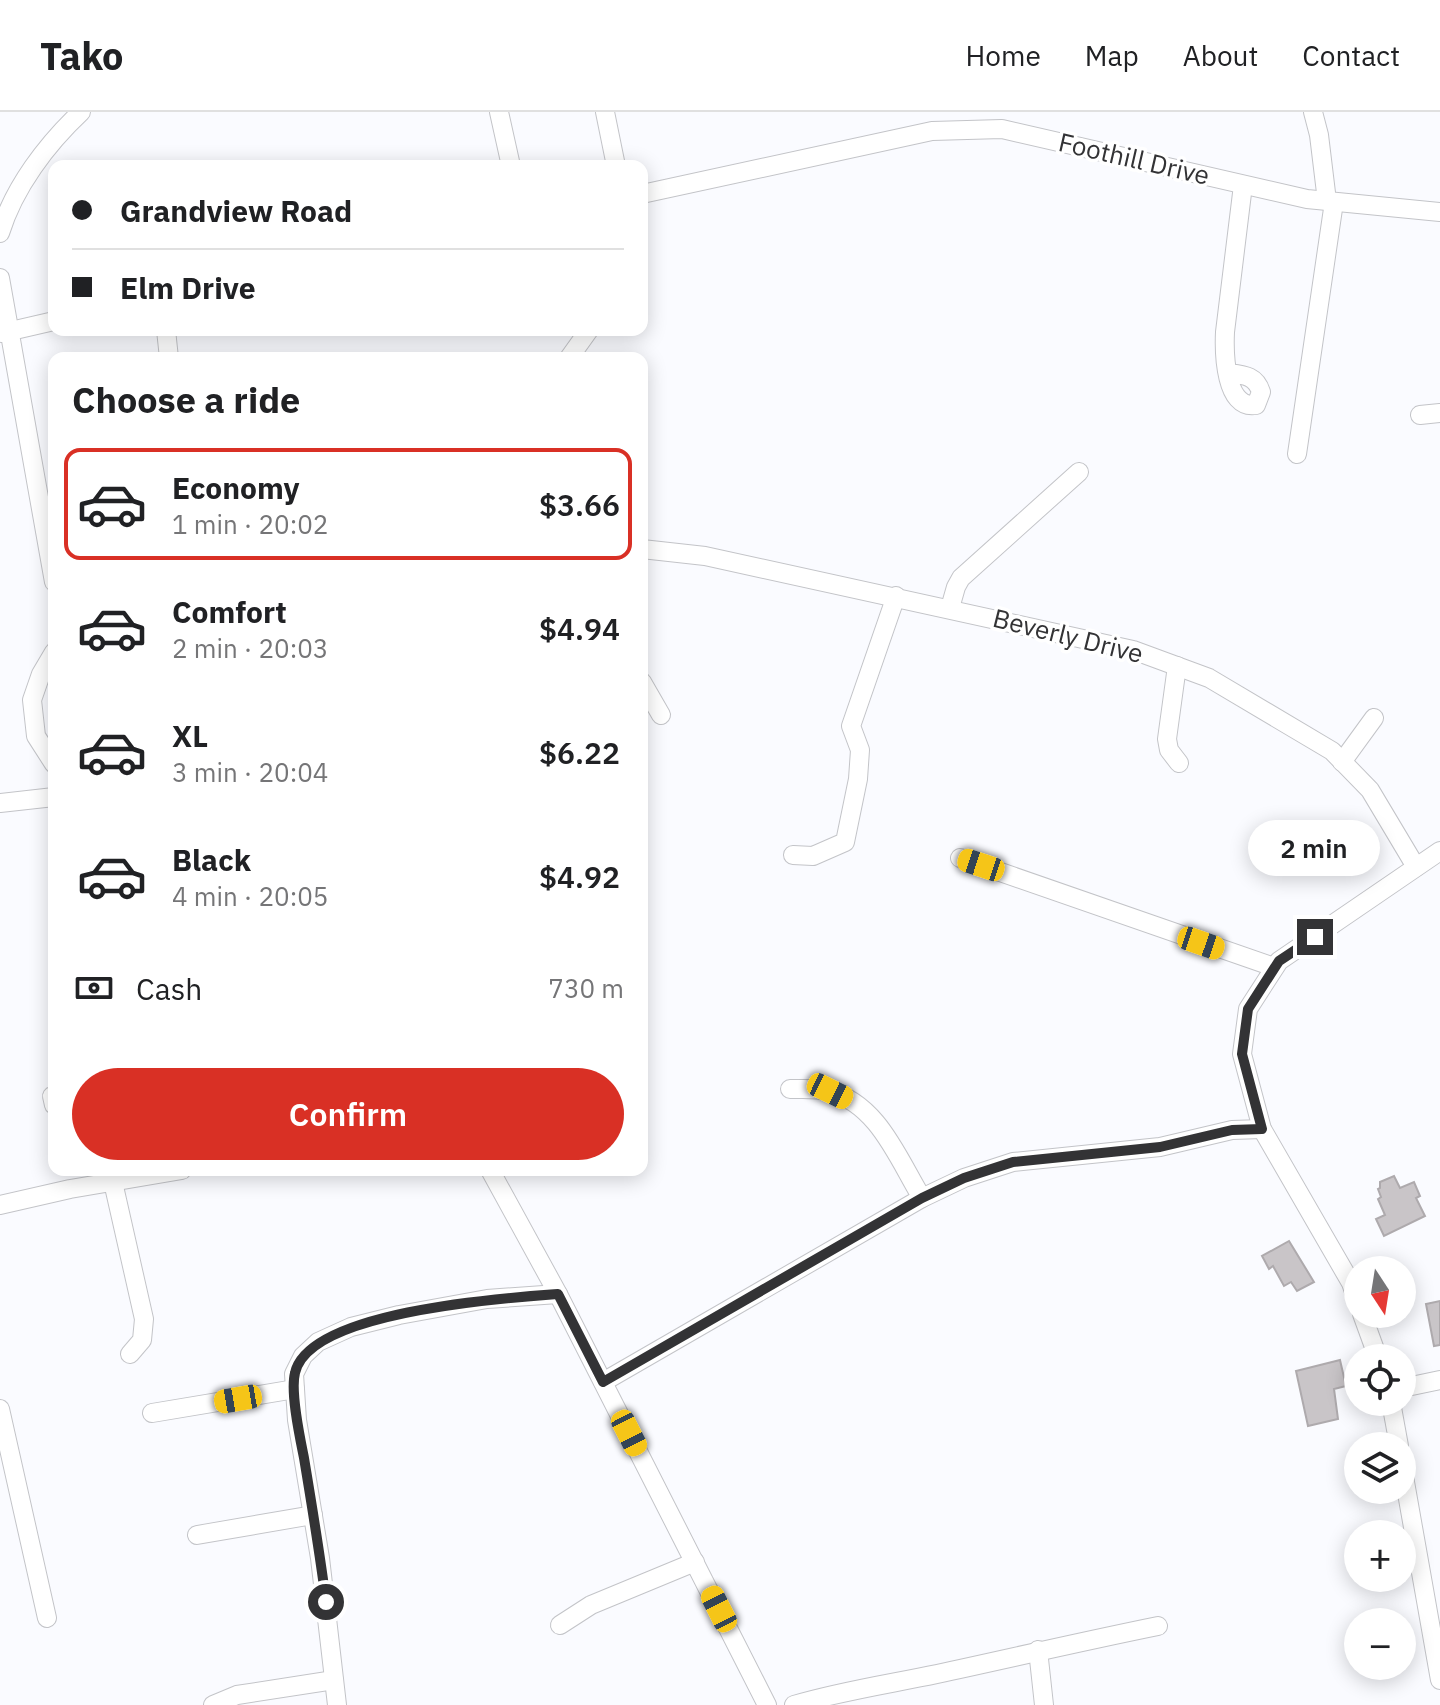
<!DOCTYPE html>
<html lang="en">
<head>
<meta charset="utf-8">
<style>
  body { margin:0; font-family:"IBM Plex Sans",sans-serif; background:#f2f2f2; color:#202124; height:100vh; display:flex; flex-direction:column; font-size:30px; white-space:nowrap }
  * { box-sizing:border-box; margin:0 }
  p { font-size:26px; color:#757577 }
  .icon { flex:none; width:44px; height:44px; fill:none; stroke:currentColor; stroke-width:2; stroke-linecap:round; stroke-linejoin:round }
  .map { position:relative; flex:1; overflow:hidden }
  .side { position:absolute; left:48px; top:240px; width:600px; height:824px; display:flex; flex-direction:column; background:#fff; border-radius:16px; box-shadow:0 4px 20px #0003 }
  .side>* { flex:none }
  .top-card { position:absolute; left:48px; top:48px; width:600px; height:176px; border-radius:16px; box-shadow:0 4px 20px #0003; display:grid; align-content:center; height:176px; padding:0 24px; background:#fff }
  .needle { width:52px; rotate:168deg }
  .controls { position:absolute; left:1344px; top:1144px; display:grid; gap:16px }
  .controls a { display:grid; place-items:center; width:72px; height:72px; border-radius:50%; background:#fff; box-shadow:0 4px 20px #0003; font-size:40px }
  .end { position:absolute; width:36px; height:36px; margin:-18px; border:10px solid #333335; background:#fff; box-shadow:0 0 0 4px #fff }
  .from { border-radius:50% }
  .bubble { position:absolute; height:56px; border-radius:28px; background:#fff; box-shadow:0 4px 20px #0003; font-size:26px; font-weight:600; line-height:56px; text-align:center }
  .car { position:absolute; width:24px; height:48px; margin:-24px -12px; border-radius:10px; box-shadow:0 0 6px 2px #0007; background:linear-gradient(#f5c518 24%,#345 0 40%,#f5c518 0 76%,#345 0 86%,#f5c518 0) }
  .top-card b { display:flex; align-items:center; gap:28px; height:76px; font-size:30px }
  .top-card b+b { border-top:2px solid #e0e0e0 }
  .top-card i { width:20px; height:20px; background:#202124 }
  ul { padding:0; list-style:none }
  li { display:flex; align-items:center; gap:24px; height:112px; margin:0 16px 12px; padding:0 8px; border:4px solid transparent; border-radius:16px }
  li div { flex:1 }
  li b { display:block; font-size:30px }
  li em { font-style:normal; font-weight:600 }
  li.current { border-color:#d93025 }
  li>.icon { width:72px; height:72px; stroke-width:1.5 }
  h2 { padding:0 24px; font-size:36px; line-height:96px }
  .pay { display:flex; align-items:center; gap:20px; height:88px; padding:0 24px; font-size:30px }
  .pay p { margin-inline-start:auto }
  .primary-button { display:flex; gap:16px; margin-top:auto; padding:16px 24px }
  .primary-button a { flex:1; height:92px; border-radius:48px; background:#d93025; color:#fff; font-size:32px; font-weight:600; line-height:92px; text-align:center }
  header { display:flex; align-items:center; gap:48px; box-sizing:border-box; height:112px; padding:0 40px; background:#fff; border-bottom:2px solid #e0e0e0 }
  header strong { font-size:38px }
  nav { display:flex; gap:44px; margin-inline-start:auto; font-size:28px }
  .map>svg:first-child { display:block }
</style>
</head>
<body>
<header>
<strong>Tako</strong>
<nav><a>Home</a><a>Map</a><a>About</a><a>Contact</a></nav>
</header>
<div class="map">
<svg width="1440" height="1593" viewBox="0 0 1440 1593">
  <rect width="100%" height="100%" fill="#fafbff"/>
  <g fill="#c9c5c8" stroke="#aeaaad" stroke-width="2">
    <polygon points="1394,1064 1400,1076 1414,1070 1420,1084 1416,1086 1425,1104 1384,1124 1376,1107 1385,1103 1378,1087 1381,1085 1378,1077 1380,1076 1380,1070"/>
    <polygon points="1289,1129 1314,1170 1297,1179 1291,1170 1284,1174 1273,1154 1269,1157 1262,1144"/>
    <polygon points="1440,1189 1440,1233 1434,1234 1426,1192"/>
    <polygon points="1340,1248 1346,1274 1334,1277 1338,1307 1308,1314 1296,1259"/>
  </g>
  <g fill="none" stroke-linecap="round" stroke-linejoin="round">
    <g stroke="#c3c4c8" stroke-width="20">
      <g id="minor">
        <polyline points="499,0 511,54"/>
        <polyline points="605,0 616,54"/>
        <polyline points="1313,0 1319,23 1327,89"/>
        <polyline points="642,82 932,19 1002,17 1307,87 1440,100"/>
        <path d="M0,121c14,-46 47,-89 81,-121"/>
        <polyline points="0,166 54,470"/>
        <polyline points="166,218 169,246"/>
        <polyline points="2,221 54,209"/>
        <polyline points="569,246 589,218"/>
        <path d="M1229,261c16,2 27,3 32,19l-5,13c-31,5 -32,-52 -31,-73l18,-147"/>
        <polyline points="1420,303 1440,301"/>
        <polyline points="1297,342 1334,90"/>
        <polyline points="642,437 705,444 1133,538 1209,566 1332,639 1370,678 1416,755"/>
        <polyline points="950,496 956,475 961,466 1079,360"/>
        <polyline points="54,540 41,562 32,588 36,624 54,652"/>
        <polyline points="1177,554 1167,627 1169,638 1179,651"/>
        <polyline points="642,570 661,603"/>
        <polyline points="1342,650 1374,606"/>
        <polyline points="0,691 54,685"/>
        <polyline points="793,743 813,744 845,730 858,667 860,638 851,614 896,484"/>
        <polyline points="960,746 1274,855"/>
        <path d="M790,977c13,0 26,-1 38,2 50,12 70,68 94,107"/>
        <polyline points="52,984 54,993"/>
        <polyline points="490,1058 558,1182 767,1593"/>
        <polyline points="113,1070 144,1207 142,1228 130,1242"/>
        <polyline points="0,1093 70,1077 182,1058"/>
        <polyline points="1358,1191 1351,1171 1262,1017 1242,942 1248,897 1279,849 1440,739"/>
        <polyline points="1362,1202 1378,1246"/>
        <polyline points="603,1270 922,1086 964,1066 1013,1050 1160,1035 1232,1018 1262,1017"/>
        <polyline points="1402,1276 1440,1268"/>
        <polyline points="1391,1290 1399,1334"/>
        <polyline points="0,1297 47,1506"/>
        <polyline points="152,1301 295,1277"/>
        <polyline points="1402,1353 1440,1568"/>
        <polyline points="197,1423 313,1403"/>
        <polyline points="560,1513 591,1493 695,1450"/>
        <polyline points="1038,1538 1044,1593"/>
        <polyline points="213,1593 237,1583 334,1568"/>
        <polyline points="337,1593 320,1446 297,1308 294,1262 303,1244 318,1230 351,1215 399,1203 487,1187 558,1182"/>
        <path d="M794,1593c47,-14 95,-21 143,-31 74,-16 147,-33 221,-48"/>
      </g>
    </g>
    <use href="#minor" stroke="#fff" stroke-width="18"/>
  </g>
  <g fill="none" stroke-linecap="round" stroke-linejoin="round">
    <path stroke="#333335" stroke-width="10" d="M326,1490c-6,-48 -14,-96 -22,-144 -4,-20 -14,-66 -9,-85 14,-62 209,-75 263,-79l45,88 319,-184 42,-20 49,-16 147,-15 72,-17 30,-1 -20,-75 6,-45 31,-48 36,-24"/>
  </g>
  <g text-anchor="middle" stroke-width="7" stroke-linejoin="round" paint-order="stroke">
    <g font-size="26" fill="#333335" stroke="#fff">
      <text transform="translate(1134 47) rotate(13)" y="9">Foothill Drive</text>
      <text transform="translate(1068 524) rotate(14)" y="9">Beverly Drive</text>
    </g>
  </g>
</svg>
<div class="controls">
<a><svg class="needle" viewBox="-14 -14 28 28"><path d="M0-13l5 13h-10z" fill="#e53935"/><path d="M0 13l5-13h-10z" fill="#757577"/></svg></a>
<a><svg class="icon" aria-label="locate" viewBox="0 0 24 24"><circle cx="12" cy="12" r="6"/><path d="M12 2v4M12 18v4M2 12h4M18 12h4"/></svg></a>
<a><svg class="icon" aria-label="layers" viewBox="0 0 24 24"><path d="M12 4l9 5-9 5-9-5zM3 14l9 5 9-5"/></svg></a>
<a>+</a>
<a>−</a>
</div>
<i class="end from" style="left:326px;top:1490px"></i>
<i class="end" style="left:1315px;top:825px"></i>
<div class="bubble" style="left:1248px;top:708px;width:132px">2 min</div>
<i class="car" style="left:981px;top:753px;rotate:288deg"></i>
<i class="car" style="left:1201px;top:831px;rotate:109deg"></i>
<i class="car" style="left:830px;top:979px;rotate:116deg"></i>
<i class="car" style="left:238px;top:1287px;rotate:260deg"></i>
<i class="car" style="left:629px;top:1321px;rotate:153deg"></i>
<i class="car" style="left:719px;top:1497px;rotate:333deg"></i>
<div class="top-card">
<b><i class="from"></i>Grandview Road</b>
<b><i></i>Elm Drive</b>
</div>
<section class="side">
<h2>Choose a ride</h2>
<ul>
<li class="current"><svg class="icon" aria-label="car" viewBox="0 0 24 24"><path d="M5 17H2v-5l4-1 3-4h7l3 4 3 1v5h-3M9 17h6M6 11h13"/><circle cx="7" cy="17" r="2"/><circle cx="17" cy="17" r="2"/></svg><div><b>Economy</b><p>1 min · 20:02</p></div><em>$3.66</em></li>
<li><svg class="icon" aria-label="car" viewBox="0 0 24 24"><path d="M5 17H2v-5l4-1 3-4h7l3 4 3 1v5h-3M9 17h6M6 11h13"/><circle cx="7" cy="17" r="2"/><circle cx="17" cy="17" r="2"/></svg><div><b>Comfort</b><p>2 min · 20:03</p></div><em>$4.94</em></li>
<li><svg class="icon" aria-label="car" viewBox="0 0 24 24"><path d="M5 17H2v-5l4-1 3-4h7l3 4 3 1v5h-3M9 17h6M6 11h13"/><circle cx="7" cy="17" r="2"/><circle cx="17" cy="17" r="2"/></svg><div><b>XL</b><p>3 min · 20:04</p></div><em>$6.22</em></li>
<li><svg class="icon" aria-label="car" viewBox="0 0 24 24"><path d="M5 17H2v-5l4-1 3-4h7l3 4 3 1v5h-3M9 17h6M6 11h13"/><circle cx="7" cy="17" r="2"/><circle cx="17" cy="17" r="2"/></svg><div><b>Black</b><p>4 min · 20:05</p></div><em>$4.92</em></li>
</ul>
<div class="pay"><svg class="icon" aria-label="cash" viewBox="0 0 24 24"><path d="M3 7h18v10H3z"/><circle cx="12" cy="12" r="2"/></svg>Cash<p>730 m</p></div>
<div class="primary-button"><a>Confirm</a></div>
</section>
</div>
</body>
</html>
